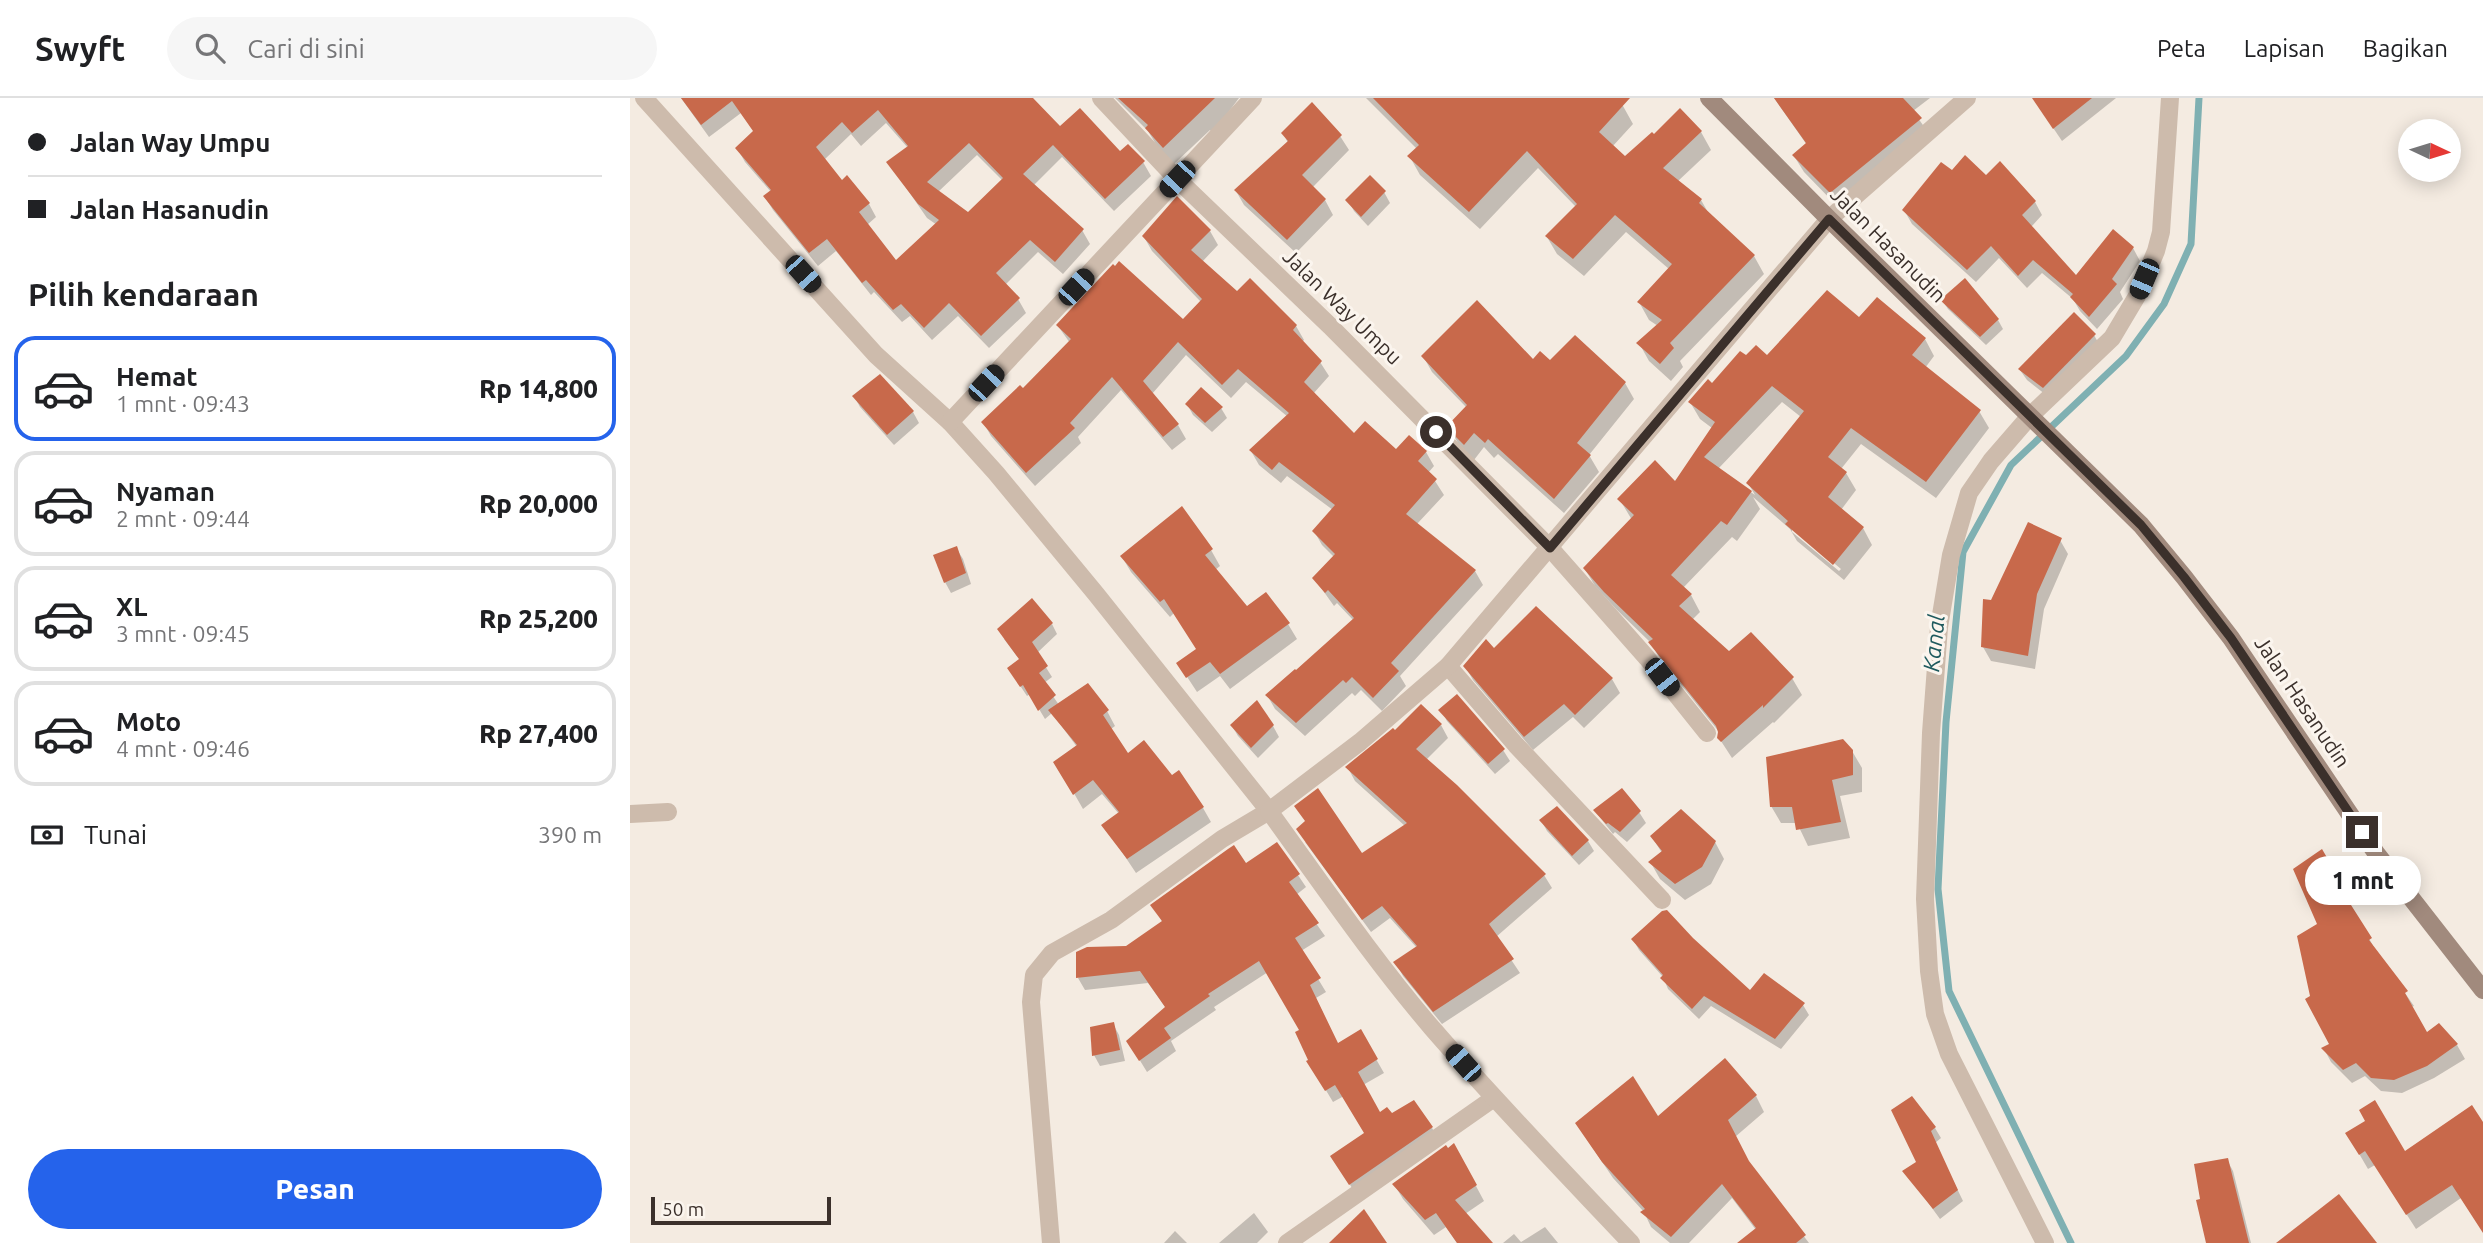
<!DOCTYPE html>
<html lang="id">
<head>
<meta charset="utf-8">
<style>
  body { margin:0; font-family:Ubuntu,sans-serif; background:#f6f6f6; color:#202124; height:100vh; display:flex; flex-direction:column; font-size:26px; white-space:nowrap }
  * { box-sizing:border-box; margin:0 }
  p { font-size:23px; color:#757577 }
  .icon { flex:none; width:38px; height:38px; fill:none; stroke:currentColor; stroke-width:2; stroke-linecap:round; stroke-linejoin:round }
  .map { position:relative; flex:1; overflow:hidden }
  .side { display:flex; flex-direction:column; background:#fff; width:630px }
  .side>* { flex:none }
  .banner { display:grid; align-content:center; height:154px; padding:0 28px; background:#fff }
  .needle { width:46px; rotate:94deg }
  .controls { position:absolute; left:1768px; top:21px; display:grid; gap:14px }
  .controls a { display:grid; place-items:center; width:63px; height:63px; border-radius:50%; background:#fff; box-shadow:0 4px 18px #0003; font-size:35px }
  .scale { position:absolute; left:21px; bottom:18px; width:180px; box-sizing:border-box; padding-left:7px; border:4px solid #3b302b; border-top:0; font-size:19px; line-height:24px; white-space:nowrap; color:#3b302b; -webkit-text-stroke:5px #fbf5ee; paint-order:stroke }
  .end { position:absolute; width:32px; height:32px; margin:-16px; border:9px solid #3b302b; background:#fff; box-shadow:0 0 0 4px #fff }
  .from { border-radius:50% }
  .bubble { position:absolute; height:49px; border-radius:24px; background:#fff; box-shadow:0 4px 18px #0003; font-size:23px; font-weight:800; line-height:49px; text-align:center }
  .car { position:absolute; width:21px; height:42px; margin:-21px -10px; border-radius:9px; box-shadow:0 0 5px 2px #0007; background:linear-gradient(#222 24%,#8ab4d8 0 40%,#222 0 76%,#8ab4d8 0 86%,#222 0) }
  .banner b { display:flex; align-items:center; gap:24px; height:66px; font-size:26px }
  .banner b+b { border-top:2px solid #e0e0e0 }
  .banner i { width:18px; height:18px; background:#202124 }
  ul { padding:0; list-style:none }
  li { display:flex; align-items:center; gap:21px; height:105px; margin:0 14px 10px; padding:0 14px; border:4px solid #e0e0e0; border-radius:21px }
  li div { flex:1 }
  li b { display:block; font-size:26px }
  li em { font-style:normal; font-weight:800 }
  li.on { border-color:#2563eb }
  li>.icon { width:63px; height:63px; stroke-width:1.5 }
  h2 { padding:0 28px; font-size:32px; line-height:84px }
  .pay { display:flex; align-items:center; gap:18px; height:77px; padding:0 28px; font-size:26px }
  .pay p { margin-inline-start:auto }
  .primary-button { display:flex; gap:14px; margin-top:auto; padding:14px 28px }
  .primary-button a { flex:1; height:80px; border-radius:42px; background:#2563eb; color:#fff; font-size:28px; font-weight:800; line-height:80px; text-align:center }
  header { display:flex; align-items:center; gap:42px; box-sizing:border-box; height:98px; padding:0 35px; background:#fff; border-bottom:2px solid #e0e0e0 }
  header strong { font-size:33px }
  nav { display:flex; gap:38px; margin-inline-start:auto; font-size:24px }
  .search { width:490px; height:63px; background:#f6f6f6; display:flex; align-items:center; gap:18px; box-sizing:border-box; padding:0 24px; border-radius:38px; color:#757577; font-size:26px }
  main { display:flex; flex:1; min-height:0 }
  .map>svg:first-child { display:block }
</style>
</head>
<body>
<header>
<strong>Swyft</strong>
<div class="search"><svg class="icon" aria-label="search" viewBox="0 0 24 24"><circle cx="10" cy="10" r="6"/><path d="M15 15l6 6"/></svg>Cari di sini</div>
<nav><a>Peta</a><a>Lapisan</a><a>Bagikan</a></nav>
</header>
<main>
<section class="side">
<div class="banner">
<b><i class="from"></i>Jalan Way Umpu</b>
<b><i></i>Jalan Hasanudin</b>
</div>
<h2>Pilih kendaraan</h2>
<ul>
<li class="on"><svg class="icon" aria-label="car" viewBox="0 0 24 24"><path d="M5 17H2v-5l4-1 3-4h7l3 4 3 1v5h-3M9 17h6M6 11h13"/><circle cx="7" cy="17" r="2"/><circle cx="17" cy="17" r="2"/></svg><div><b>Hemat</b><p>1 mnt · 09:43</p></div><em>Rp 14,800</em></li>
<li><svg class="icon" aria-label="car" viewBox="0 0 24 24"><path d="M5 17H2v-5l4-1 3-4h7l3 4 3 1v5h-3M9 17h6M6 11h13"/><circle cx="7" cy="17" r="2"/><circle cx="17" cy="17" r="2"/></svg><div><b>Nyaman</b><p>2 mnt · 09:44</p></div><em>Rp 20,000</em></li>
<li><svg class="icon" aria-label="car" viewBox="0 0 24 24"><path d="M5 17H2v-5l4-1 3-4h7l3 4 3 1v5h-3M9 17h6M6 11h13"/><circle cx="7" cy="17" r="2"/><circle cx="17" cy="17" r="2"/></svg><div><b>XL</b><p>3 mnt · 09:45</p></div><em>Rp 25,200</em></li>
<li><svg class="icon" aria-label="car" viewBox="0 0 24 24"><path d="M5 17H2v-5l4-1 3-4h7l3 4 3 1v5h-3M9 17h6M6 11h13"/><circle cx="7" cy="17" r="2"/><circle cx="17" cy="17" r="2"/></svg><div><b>Moto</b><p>4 mnt · 09:46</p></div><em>Rp 27,400</em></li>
</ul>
<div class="pay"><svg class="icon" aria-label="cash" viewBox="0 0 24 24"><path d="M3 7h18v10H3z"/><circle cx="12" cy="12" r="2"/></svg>Tunai<p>390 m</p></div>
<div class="primary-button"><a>Pesan</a></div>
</section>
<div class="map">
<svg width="1853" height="1145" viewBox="0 0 1853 1145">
  <rect width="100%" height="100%" fill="#f4ebe1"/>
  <g fill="#0003" fill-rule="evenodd">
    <path d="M51,0h350l29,31 83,33 8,14 -37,35 -52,-54 -29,29 49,44 8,14 -27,30 -25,-22 -33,33 13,14 8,14 -37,35 -31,-32 -26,24 -22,-24 -8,6 -28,-30 -3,3 -35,-44 -18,15 -45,-56 -8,-13 6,-5 -26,-30 -8,-14 18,-15 -14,-20 -32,24zM256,25l22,25 -19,15 38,55 10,7 -41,37 -29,-37 9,-8 -7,-13 -27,-21 -18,-23 27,-26 10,12zM347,57l26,26 -35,33 -30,-22z"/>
    <polygon points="485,0 609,0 583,35 580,32 544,66 527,48 518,33"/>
    <polygon points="736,0 985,0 993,8 1003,26 982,49 995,61 1024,38 1050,12 1071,34 1081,52 1047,84 1071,102 1079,116 1124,158 1134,176 1050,263 1053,269 1041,283 1019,263 1009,245 1028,228 1019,222 1009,204 1039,171 996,134 954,178 927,156 917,139 946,109 908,70 850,131 790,77 780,59 787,51"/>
    <polygon points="1144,0 1300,0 1283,13 1300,37 1210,111 1174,74 1164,58 1177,47"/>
    <polygon points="1403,0 1486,0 1432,43"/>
    <polygon points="653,35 710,38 719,52 682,90 695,102 703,117 666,155 614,107 606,93 658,45"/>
    <polygon points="1322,75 1356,79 1405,104 1412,117 1401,129 1446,180 1503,150 1510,163 1490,194 1493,201 1467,231 1450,213 1443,201 1412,175 1397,190 1369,160 1346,184 1282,126 1274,112"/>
    <polygon points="754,94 760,105 738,128 724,113 718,102"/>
    <polygon points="580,133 588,147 572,164 607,195 666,228 674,242 672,244 690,264 699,278 683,296 724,337 766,354 796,354 804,368 798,375 805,383 814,397 787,426 845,473 853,487 770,578 776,588 752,613 731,592 725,598 722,595 675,638 645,611 637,597 724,523 707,505 704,508 684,480 705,460 692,447 684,433 703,412 657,378 651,385 629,367 621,353 658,319 616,284 601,300 556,257 522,296 548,327 556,341 542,352 491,292 448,339 451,345 405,388 361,338 353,324 393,293 440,245 428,228 553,223 571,204 522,153 514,139"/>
    <polygon points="1312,202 1368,222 1373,231 1356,247 1318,211"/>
    <path d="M1229,222l66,19 9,17 -9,12 54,43 10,17 -53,70 -75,-54 -20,25 5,4 10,17 -15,20 22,18 9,17 -28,35 -47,-39 -7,-12 -37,-32 7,12 -23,32 -5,-4 -49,51 8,7 9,17 -8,8 37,33 63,25 10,17 -28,28 -1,-1 -41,36 -13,-20 1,-5 -59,-73 -11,-18 -34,-33 -21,-23 -10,-17 47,-49 -12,-20 55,-17 37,-55 -12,-9 -10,-17 56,-45h21zM1152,304l19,15 -53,66 7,12 -37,-26zM1162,430l49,41 -2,2 -47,-39z"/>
    <polygon points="1464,237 1470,248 1420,300 1397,282 1390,272"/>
    <polygon points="945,239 995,285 1004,301 959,357 969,374 934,415 868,356 864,360 854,349 844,362 828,345 819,329 837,310 802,274 793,258 920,264"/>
    <polygon points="224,298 283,314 289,325 264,347 230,309"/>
    <polygon points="557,306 591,310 597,320 582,334 563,317"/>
    <polygon points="1430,442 1438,456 1414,511 1405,571 1361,563 1353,549 1362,504"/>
    <polygon points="326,450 333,461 341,486 321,495 315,484"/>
    <polygon points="581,452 590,468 585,472 617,510 658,526 667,541 600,591 590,578 567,594 548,565 568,552 544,515 540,519 501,474 492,459"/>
    <polygon points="906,511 982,581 990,595 954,630 943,619 903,652 843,582 835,568 864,552"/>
    <polygon points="422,526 427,536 407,555 422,579 414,585 429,607 477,613 485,628 481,631 498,658 541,680 573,710 581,724 506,775 474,727 489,716 472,696 453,711 426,664 447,649 422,615 415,621 400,596 397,598 385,580 390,562 374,541"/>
    <polygon points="811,612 873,652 880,663 865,676 817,623"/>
    <polygon points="811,627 818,640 796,662 826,688 914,777 922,790 866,839 890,875 812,926 773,878 766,865 787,850 760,820 741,834 675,744 731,757 775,728 725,683 718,670"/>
    <polygon points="602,628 643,628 649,639 628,660 608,638"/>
    <polygon points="1222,653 1232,670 1232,694 1210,698 1220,740 1178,748 1167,725 1151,725 1141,708"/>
    <polygon points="965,713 1009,714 1016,725 997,744 985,734 983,736"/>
    <polygon points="911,722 958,743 964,753 949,767 917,733"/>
    <polygon points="1022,739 1085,744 1094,761 1081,786 1055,802 1030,781 1021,765 1032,755"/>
    <polygon points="647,746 676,789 666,797 695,838 671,853 696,894 686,900 708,947 730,933 754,975 733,987 750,1016 762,1018 802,1030 809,1042 728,1099 709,1070 736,1036 714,998 703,1004 679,964 671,933 638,874 584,909 586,912 541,943 546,953 517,974 498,943 536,910 518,885 455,892 448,880 533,825 523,808 616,767"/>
    <polygon points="1691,753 1747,855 1784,908 1781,909 1796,936 1809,927 1827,947 1835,961 1804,980 1772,995 1751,993 1735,978 1722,985 1701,964 1694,951 1701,947 1682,899 1690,827"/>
    <polygon points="1003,841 1062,842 1120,895 1173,907 1179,917 1151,951 1081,908 1069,921 1038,891 1033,879 1009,852"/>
    <polygon points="483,926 489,937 495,963 470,968 464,957"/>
    <polygon points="1126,998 1134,1014 1105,1039 1120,1068 1179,1145 1110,1145 1126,1132 1102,1100 1059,1145 1040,1145 1021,1129 1014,1114 983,1080 956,1040 1028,1020"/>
    <polygon points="1263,1013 1305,1030 1311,1040 1305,1045 1333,1103 1310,1121 1275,1073 1288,1065"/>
    <polygon points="1853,1027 1853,1133 1831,1100 1786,1131 1745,1067 1738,1071 1717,1035 1774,1055"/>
    <polygon points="817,1052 832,1062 854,1103 835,1116 860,1145 827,1145 816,1129 804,1137 773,1101 764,1086"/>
    <polygon points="1597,1062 1603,1073 1621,1145 1577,1145 1572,1102"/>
    <polygon points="624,1115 638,1134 627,1145 589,1145"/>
    <polygon points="915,1129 928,1145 873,1145 884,1136 891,1144"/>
    <polygon points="545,1133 557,1145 534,1145"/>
  </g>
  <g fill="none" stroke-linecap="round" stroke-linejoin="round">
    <polyline stroke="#7fb0b2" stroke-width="7" points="1441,1145 1319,893 1308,791 1316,624 1333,454 1381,367 1496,258 1534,206 1561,146 1569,0"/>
  </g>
  <g fill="#c8694b" fill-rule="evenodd">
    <path d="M51,0h352l27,28 20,-18 40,43 8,-7 17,17 -40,38 -52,-54 -30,29 61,55 -29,33 -25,-22 -34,33 24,25 -39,38 -32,-33 -25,25 -23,-24 -8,6 -27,-30 -4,3 -35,-44 -18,14 -46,-57 8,-6 -36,-42 18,-17 -21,-30 -31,24zM248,12l30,36 -22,16 32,42 21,16 -43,40 -37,-48 11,-9 -23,-28 -5,5 -26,-33 26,-25 10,11zM339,45l34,35 -35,34 -41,-30z"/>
    <polygon points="488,0 585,0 533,50 515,30 518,27"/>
    <polygon points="743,0 1000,0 969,34 995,58 1022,34 1024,36 1050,10 1072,33 1033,70 1072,101 1069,105 1125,157 1040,245 1044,250 1030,266 1006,245 1032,222 1007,204 1042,166 985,117 943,161 915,138 947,106 897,53 839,114 777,58 789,47"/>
    <polygon points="1144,0 1273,0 1292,20 1200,95 1162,57 1176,45"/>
    <polygon points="1402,0 1462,0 1423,31"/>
    <polygon points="682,4 712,37 672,77 696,101 657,142 604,92 658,43 651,35"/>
    <polygon points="1335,57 1356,77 1370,63 1406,103 1392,117 1446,177 1483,131 1504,149 1482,181 1487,186 1459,219 1440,199 1443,196 1403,162 1388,178 1361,148 1337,172 1272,112 1311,64 1322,72"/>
    <polygon points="740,77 756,93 731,119 715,102"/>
    <polygon points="547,98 581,132 561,152 607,193 620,180 667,227 663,232 692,263 674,284 724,335 735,323 766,351 779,337 797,353 788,363 807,381 776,416 846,472 761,565 769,573 743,600 722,579 716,585 713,582 666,625 635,597 665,571 666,572 724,520 698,492 695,495 682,480 705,456 682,433 705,407 649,364 642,372 619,352 659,315 608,271 592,287 548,244 513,283 549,326 533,339 482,279 440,325 445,330 396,375 351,324 390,287 393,290 441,241 426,227 483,166 485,168 489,163 553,221 572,201 512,138"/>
    <polygon points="1335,180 1369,221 1350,239 1310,202"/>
    <polygon points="1197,192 1229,219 1247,199 1296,240 1282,257 1351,312 1296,384 1221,330 1198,359 1217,374 1198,399 1234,429 1203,467 1155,426 1158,423 1116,385 1174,313 1142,288 1074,359 1122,393 1097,427 1091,423 1041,477 1062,496 1049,508 1099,553 1121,534 1164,579 1133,610 1133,607 1091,644 1087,640 1088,634 1086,628 1018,544 1023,541 974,494 953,470 1004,417 987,401 1025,362 1045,383 1085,324 1058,304 1078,281 1082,285 1110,253 1116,257 1126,247 1137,257"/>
    <polygon points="847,202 903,261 910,253 920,262 945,237 996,284 947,345 961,357 924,401 858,341 855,345 844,335 834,347 816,329 837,307 791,258"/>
    <polygon points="1444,214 1466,236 1413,290 1388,271"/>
    <polygon points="250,276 284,313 257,337 222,298"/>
    <polygon points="571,289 593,309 575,325 555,306"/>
    <polygon points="552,408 583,451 575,457 617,508 636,494 660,525 590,576 580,564 556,580 546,565 566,551 534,501 530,504 490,458"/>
    <polygon points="1398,424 1432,440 1407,496 1398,558 1351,549 1353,501 1361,502"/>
    <polygon points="327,448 336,475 314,485 303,457"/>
    <polygon points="402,500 423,525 402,544 418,568 409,575 426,597 408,613 393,587 390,589 377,570 389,561 367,531"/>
    <polygon points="906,508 983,580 945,617 934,606 894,639 833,568 856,541 864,550"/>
    <polygon points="458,585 479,612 473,617 498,655 514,642 542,677 549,672 574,709 497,761 471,727 489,714 463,682 443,697 423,664 447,647 418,612"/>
    <polygon points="827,596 875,651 858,666 808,612"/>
    <polygon points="627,602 644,627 621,650 600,627"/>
    <polygon points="791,606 812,626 786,651 827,687 916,776 859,826 884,861 803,914 763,864 787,848 752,808 732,822 666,731 675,723 664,708 688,690 732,755 777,725 715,669 763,630 765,632"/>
    <polygon points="1213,641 1223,652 1223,677 1202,682 1211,724 1166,732 1162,709 1140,709 1136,659"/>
    <polygon points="992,690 1011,713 990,734 978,725 976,726 963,712"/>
    <polygon points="927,708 959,742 942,758 909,722"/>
    <polygon points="1051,711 1086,743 1072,769 1045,786 1018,764 1032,753 1020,738"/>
    <polygon points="647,744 670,776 659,784 689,825 665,840 691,880 680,887 708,945 731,931 748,961 728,974 750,1014 757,1009 762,1015 784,1002 803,1029 719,1087 700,1058 734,1035 705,987 695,993 676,963 678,962 665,934 669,932 629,863 578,896 580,898 534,930 541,940 509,963 496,943 535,909 510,873 446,880 446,854 457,849 496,848 532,823 520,807 598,751 604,747 616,765"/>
    <polygon points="1692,751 1717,794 1714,796 1742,840 1739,842 1778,893 1775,895 1797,934 1809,925 1828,946 1797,968 1764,982 1741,980 1726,965 1713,972 1691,950 1699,946 1675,901 1680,898 1667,838 1687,826 1663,771"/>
    <polygon points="1037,812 1063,840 1120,892 1134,875 1175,905 1145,941 1074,898 1062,911 1030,880 1033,877 1001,841 1032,813"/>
    <polygon points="484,924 490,952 462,958 460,929"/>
    <polygon points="1095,960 1127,997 1098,1022 1119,1063 1176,1137 1166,1145 1107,1145 1126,1130 1092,1086 1041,1139 1010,1114 1015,1111 972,1064 945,1025 1003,978 1028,1018"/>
    <polygon points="1282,998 1306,1029 1301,1033 1328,1092 1303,1111 1272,1073 1286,1064 1261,1012"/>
    <polygon points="1745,1002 1775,1053 1842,1007 1853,1024 1853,1135 1822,1087 1776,1117 1735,1053 1729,1057 1715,1035 1735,1023 1729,1012"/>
    <polygon points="824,1045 847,1087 825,1102 863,1145 827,1145 806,1115 795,1122 762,1086 816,1047 818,1050"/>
    <polygon points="1598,1060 1619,1145 1576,1145 1566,1102 1570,1101 1564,1066"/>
    <polygon points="1709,1096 1747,1145 1646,1145"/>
    <polygon points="734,1111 757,1145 699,1145"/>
  </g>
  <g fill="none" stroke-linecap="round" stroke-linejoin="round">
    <g stroke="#cdbbac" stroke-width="18">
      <polyline points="14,0 246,257 320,324 366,375 466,496 639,713 592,741 481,822 422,855 404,877 401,904 421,1145"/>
      <polyline points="471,0 547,81 700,228 920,450 1017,560 1077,635"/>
      <polyline points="320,324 623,0"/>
      <polyline points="818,568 886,647 1032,802"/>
      <polyline points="0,716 38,714"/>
      <polyline points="657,1145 864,1000"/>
      <path d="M1001,1145c-67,-71 -135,-141 -199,-215 -59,-69 -110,-144 -163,-217l91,-69 88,-76 381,-447 138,-121"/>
      <polyline points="1415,1145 1319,956 1305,916 1299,873 1295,801 1301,635 1309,529 1321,457 1339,395 1361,363 1400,318 1482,240 1507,198 1526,153 1531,134 1540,0"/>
    </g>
    <polyline stroke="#a18a7d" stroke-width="18" points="1079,0 1199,121 1511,427 1554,479 1601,540 1746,755 1853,892"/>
  </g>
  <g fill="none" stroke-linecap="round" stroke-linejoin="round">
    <polyline stroke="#3b302b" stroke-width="9" points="806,334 920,450 1199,121 1511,427 1554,479 1601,540 1732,734"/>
  </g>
  <g text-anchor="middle" stroke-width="6" stroke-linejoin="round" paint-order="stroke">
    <g font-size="21" fill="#3b302b" stroke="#fbf5ee">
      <text transform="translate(1258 147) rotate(45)" y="7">Jalan Hasanudin</text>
      <text transform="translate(712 209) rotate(44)" y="7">Jalan Way Umpu</text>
      <text transform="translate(1672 604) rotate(56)" y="7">Jalan Hasanudin</text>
    </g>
    <g font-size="23" font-style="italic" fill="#1f5a5e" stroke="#fbf5ee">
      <text transform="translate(1304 545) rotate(-84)" y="8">Kanal</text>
    </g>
  </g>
</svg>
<div class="controls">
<a><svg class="needle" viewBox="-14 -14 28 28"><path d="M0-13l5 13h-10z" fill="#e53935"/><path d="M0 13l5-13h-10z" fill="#757577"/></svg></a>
</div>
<div class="scale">50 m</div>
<i class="end from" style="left:806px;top:334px"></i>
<i class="end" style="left:1732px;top:734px"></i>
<div class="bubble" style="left:1675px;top:758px;width:116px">1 mnt</div>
<i class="car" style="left:547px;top:81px;rotate:223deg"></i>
<i class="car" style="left:173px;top:176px;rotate:138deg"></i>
<i class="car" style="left:1514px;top:181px;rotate:203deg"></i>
<i class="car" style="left:446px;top:189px;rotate:43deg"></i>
<i class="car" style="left:356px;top:285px;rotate:43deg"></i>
<i class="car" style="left:1032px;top:579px;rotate:142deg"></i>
<i class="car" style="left:833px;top:965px;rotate:318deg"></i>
</div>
</main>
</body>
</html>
